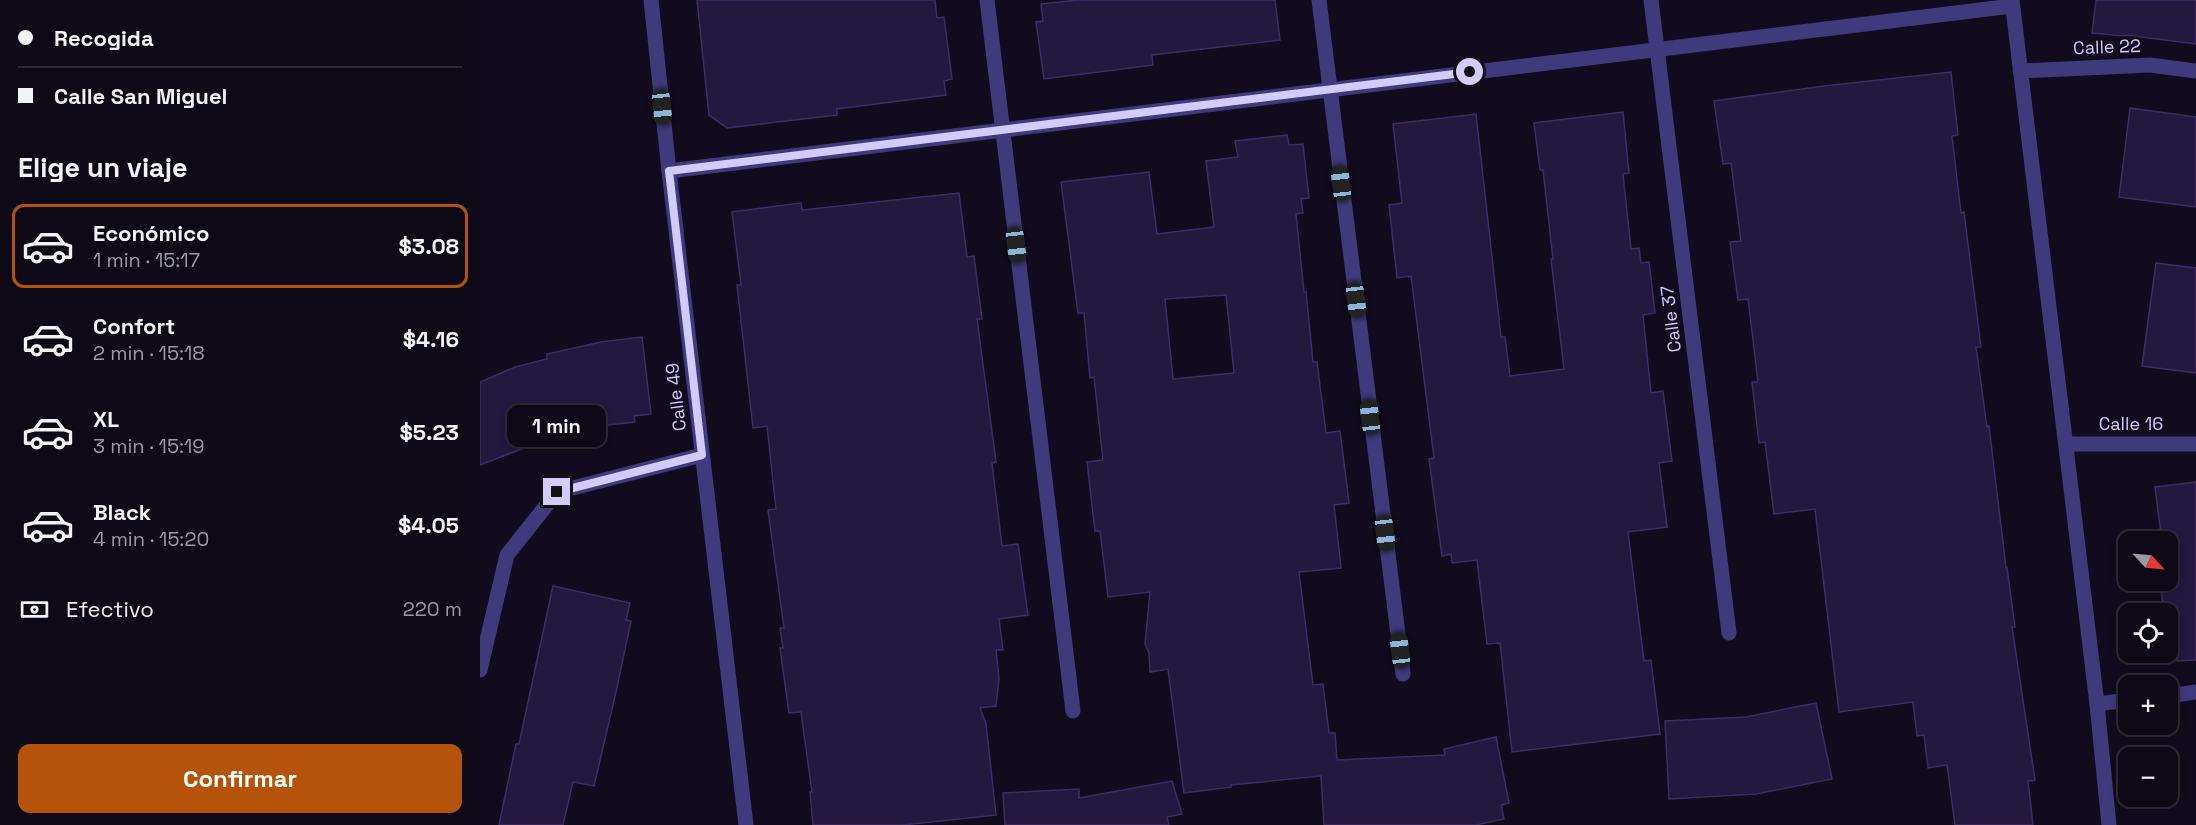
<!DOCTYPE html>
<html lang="es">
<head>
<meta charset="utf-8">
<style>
  body { margin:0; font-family:"Space Grotesk",sans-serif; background:#1b1723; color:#f1f3f6; height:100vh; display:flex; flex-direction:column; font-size:22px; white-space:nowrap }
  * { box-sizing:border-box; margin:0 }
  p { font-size:20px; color:#9a9aa1 }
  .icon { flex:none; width:33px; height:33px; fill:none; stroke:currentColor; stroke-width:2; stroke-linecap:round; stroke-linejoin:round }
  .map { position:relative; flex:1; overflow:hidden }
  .drawer { display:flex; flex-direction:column; background:#0d0916; width:480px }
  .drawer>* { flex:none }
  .guide { display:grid; align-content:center; height:132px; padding:0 18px; background:#0d0916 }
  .needle { width:39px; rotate:116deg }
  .fabs { position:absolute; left:1638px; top:531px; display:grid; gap:12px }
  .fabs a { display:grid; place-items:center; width:60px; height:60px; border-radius:12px; background:#0d0916; box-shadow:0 3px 9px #0003,0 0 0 2px #2d2a35; font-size:30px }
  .end { position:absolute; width:27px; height:27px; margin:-14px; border:8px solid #d4cbfd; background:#111; box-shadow:0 0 0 3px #111 }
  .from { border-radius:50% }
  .bubble { position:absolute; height:42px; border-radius:12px; background:#0d0916; box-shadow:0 3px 9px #0003,0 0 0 2px #2d2a35; font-size:20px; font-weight:700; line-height:42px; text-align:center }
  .car { position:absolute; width:18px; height:36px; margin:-18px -9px; border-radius:8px; box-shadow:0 0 4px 2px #0007; background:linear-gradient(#222 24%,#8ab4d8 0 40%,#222 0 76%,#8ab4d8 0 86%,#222 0) }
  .guide b { display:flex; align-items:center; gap:21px; height:57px; font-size:22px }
  .guide b+b { border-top:2px solid #2d2a35 }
  .guide i { width:15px; height:15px; background:#f1f3f6 }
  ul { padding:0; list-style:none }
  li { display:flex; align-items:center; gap:18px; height:84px; margin:0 12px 9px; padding:0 6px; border:3px solid transparent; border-radius:12px }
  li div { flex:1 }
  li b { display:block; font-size:22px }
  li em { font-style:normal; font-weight:700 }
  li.current { border-color:#b45309 }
  li>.icon { width:54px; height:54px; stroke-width:1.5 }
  h2 { padding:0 18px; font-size:27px; line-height:72px }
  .pay { display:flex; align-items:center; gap:15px; height:66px; padding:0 18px; font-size:22px }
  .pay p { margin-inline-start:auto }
  .primary-button { display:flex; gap:12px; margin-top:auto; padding:12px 18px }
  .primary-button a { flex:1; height:69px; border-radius:12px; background:#b45309; color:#fff; font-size:24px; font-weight:700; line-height:69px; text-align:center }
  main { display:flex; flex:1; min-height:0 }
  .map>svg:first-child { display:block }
</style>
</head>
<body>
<main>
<section class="drawer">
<div class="guide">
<b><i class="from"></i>Recogida</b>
<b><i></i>Calle San Miguel</b>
</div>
<h2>Elige un viaje</h2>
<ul>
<li class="current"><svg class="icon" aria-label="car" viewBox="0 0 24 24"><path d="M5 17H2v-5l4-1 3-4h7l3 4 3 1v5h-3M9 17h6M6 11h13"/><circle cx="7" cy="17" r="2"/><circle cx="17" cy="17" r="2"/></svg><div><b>Económico</b><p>1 min · 15:17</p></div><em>$3.08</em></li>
<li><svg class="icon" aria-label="car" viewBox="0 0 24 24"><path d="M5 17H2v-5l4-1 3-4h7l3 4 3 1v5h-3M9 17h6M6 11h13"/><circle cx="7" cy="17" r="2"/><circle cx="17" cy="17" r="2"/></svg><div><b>Confort</b><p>2 min · 15:18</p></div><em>$4.16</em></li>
<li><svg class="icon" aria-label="car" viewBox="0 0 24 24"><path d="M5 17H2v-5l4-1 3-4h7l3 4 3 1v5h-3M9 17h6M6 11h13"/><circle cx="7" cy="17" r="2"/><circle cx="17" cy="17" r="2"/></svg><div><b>XL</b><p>3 min · 15:19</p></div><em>$5.23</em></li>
<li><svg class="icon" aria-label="car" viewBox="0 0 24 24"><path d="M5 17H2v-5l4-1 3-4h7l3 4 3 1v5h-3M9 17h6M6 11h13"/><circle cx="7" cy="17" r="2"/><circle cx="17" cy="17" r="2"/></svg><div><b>Black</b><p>4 min · 15:20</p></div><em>$4.05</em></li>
</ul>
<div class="pay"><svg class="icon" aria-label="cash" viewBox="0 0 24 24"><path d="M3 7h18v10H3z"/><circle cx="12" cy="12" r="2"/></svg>Efectivo<p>220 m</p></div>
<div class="primary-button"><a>Confirmar</a></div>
</section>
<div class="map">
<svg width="1716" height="825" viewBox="0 0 1716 825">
  <rect width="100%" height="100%" fill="#110c1d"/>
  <g fill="#23193e" stroke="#3d2c69" stroke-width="1.5" fill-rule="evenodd">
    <polygon points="217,0 455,0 457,18 464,17 472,79 464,81 466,95 357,109 357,115 247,128 229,115"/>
    <polygon points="598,0 795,0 800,40 672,55 673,65 564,79 556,22 563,21 561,4"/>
    <polygon points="1616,0 1716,0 1716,44 1646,35 1645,36 1612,33"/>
    <polygon points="1471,72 1478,135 1472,136 1481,213 1484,212 1501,347 1496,347 1507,427 1509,426 1526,568 1527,568 1535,627 1532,627 1555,780 1548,781 1553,825 1475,825 1467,765 1448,768 1444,735 1437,736 1433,702 1359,712 1335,509 1294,514 1285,442 1279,443 1272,382 1278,382 1268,299 1258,300 1250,242 1261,241 1251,163 1243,164 1234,101 1344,86"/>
    <polygon points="1650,108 1716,117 1716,207 1639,197"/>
    <polygon points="1143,112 1149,173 1143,174 1151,249 1159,248 1161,263 1169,262 1175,313 1163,315 1171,393 1183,391 1192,461 1179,463 1187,527 1148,532 1164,661 1171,660 1180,734 1032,752 1020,643 1007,644 997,560 972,563 971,554 962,556 949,459 954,458 931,276 917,278 909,205 922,203 913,124 996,114 1021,337 1025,337 1030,376 1084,369 1071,259 1073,259 1063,170 1060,170 1054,123"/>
    <path d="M807,135l2,10 14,-1 6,54 -8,1 2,14 -7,1 8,78h2l7,70h4l9,71 14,-2 9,72 -15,2 7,63 -42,4 14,113 10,-1 6,49h6l2,27 108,-5 -1,-6 52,-12 13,66 -8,2 3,14 -28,6h-152l-3,-49 -90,9v2l-47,6 -16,-124 -18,3 -1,-19 -4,-9 5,-52 -42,5 -8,-66h-5l-8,-69 16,-2 -9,-83 -4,1 -6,-65h-6l-17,-131 88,-10 8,62 57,-7 -8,-66 32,-4 -3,-16zM746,295l8,78 -61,6 -8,-80z"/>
    <polygon points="479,193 487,257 494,256 502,319 497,319 516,462 512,463 522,546 538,544 548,615 519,619 523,650 516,650 519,679 516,706 500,708 506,724 516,815 423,825 333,825 330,792 332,792 321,712 309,713 300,648 303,648 300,628 304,628 288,510 296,509 287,426 273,428 257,285 261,285 252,212 321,203 322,210"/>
    <polygon points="1676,263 1716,268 1716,373 1662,366"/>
    <polygon points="162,337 171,414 154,416 155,422 92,429 93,434 67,439 0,465 0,382 35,367 67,359 67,354 121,342"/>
    <polygon points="1716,482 1716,660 1697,661 1695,647 1688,648 1688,614 1684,614 1680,580 1688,580 1688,542 1682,542 1675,487"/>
    <polygon points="73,586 150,603 146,620 151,621 136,692 114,786 93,782 83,825 19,825 36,744 39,744"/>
    <polygon points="1336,703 1352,779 1276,794 1189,799 1185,721 1266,717"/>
    <polygon points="692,781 702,814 687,817 689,825 525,825 523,793 599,789 599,798"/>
  </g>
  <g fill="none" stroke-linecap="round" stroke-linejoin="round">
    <g stroke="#40397b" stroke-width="15">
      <polyline points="171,0 189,171 266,825"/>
      <polyline points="507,0 593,711"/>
      <polyline points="839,0 923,674"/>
      <polyline points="1171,0 1249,633"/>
      <polyline points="1532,0 1617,704 1629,825"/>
      <polyline points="1540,71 1670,65 1716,71"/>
      <polyline points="189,171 1532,6"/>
      <polyline points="1586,444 1716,444"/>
      <polyline points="0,670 27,555 77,492 222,455"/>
      <polyline points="1688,696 1716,692"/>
      <polyline points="1617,704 1648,700"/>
    </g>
  </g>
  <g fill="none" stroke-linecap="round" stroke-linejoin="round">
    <polyline stroke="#d4cbfd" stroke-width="8" points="77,492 222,455 189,171 990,72"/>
  </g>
  <g text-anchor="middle" stroke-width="6" stroke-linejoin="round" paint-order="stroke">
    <g font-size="18" fill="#d4cbfd" stroke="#110c1d">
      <text transform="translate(1627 47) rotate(-2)" y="6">Calle 22</text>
      <text transform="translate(1191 319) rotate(-97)" y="6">Calle 37</text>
      <text transform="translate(196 397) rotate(-97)" y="6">Calle 49</text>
      <text x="1651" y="430">Calle 16</text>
    </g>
  </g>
</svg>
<div class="fabs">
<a><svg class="needle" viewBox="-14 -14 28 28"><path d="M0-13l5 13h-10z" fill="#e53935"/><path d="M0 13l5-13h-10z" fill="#9a9aa1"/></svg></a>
<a><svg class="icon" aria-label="locate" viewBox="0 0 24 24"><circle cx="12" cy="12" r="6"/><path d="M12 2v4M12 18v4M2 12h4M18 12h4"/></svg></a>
<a>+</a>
<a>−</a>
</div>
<i class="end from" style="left:990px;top:72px"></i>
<i class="end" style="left:77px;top:492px"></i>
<div class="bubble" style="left:27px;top:405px;width:99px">1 min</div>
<i class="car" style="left:182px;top:107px;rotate:174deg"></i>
<i class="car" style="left:861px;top:183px;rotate:353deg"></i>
<i class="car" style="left:536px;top:245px;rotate:173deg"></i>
<i class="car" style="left:876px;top:300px;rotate:173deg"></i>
<i class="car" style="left:890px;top:417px;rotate:353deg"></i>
<i class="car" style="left:905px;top:533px;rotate:173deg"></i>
<i class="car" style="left:920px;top:650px;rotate:353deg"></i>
</div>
</main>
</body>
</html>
